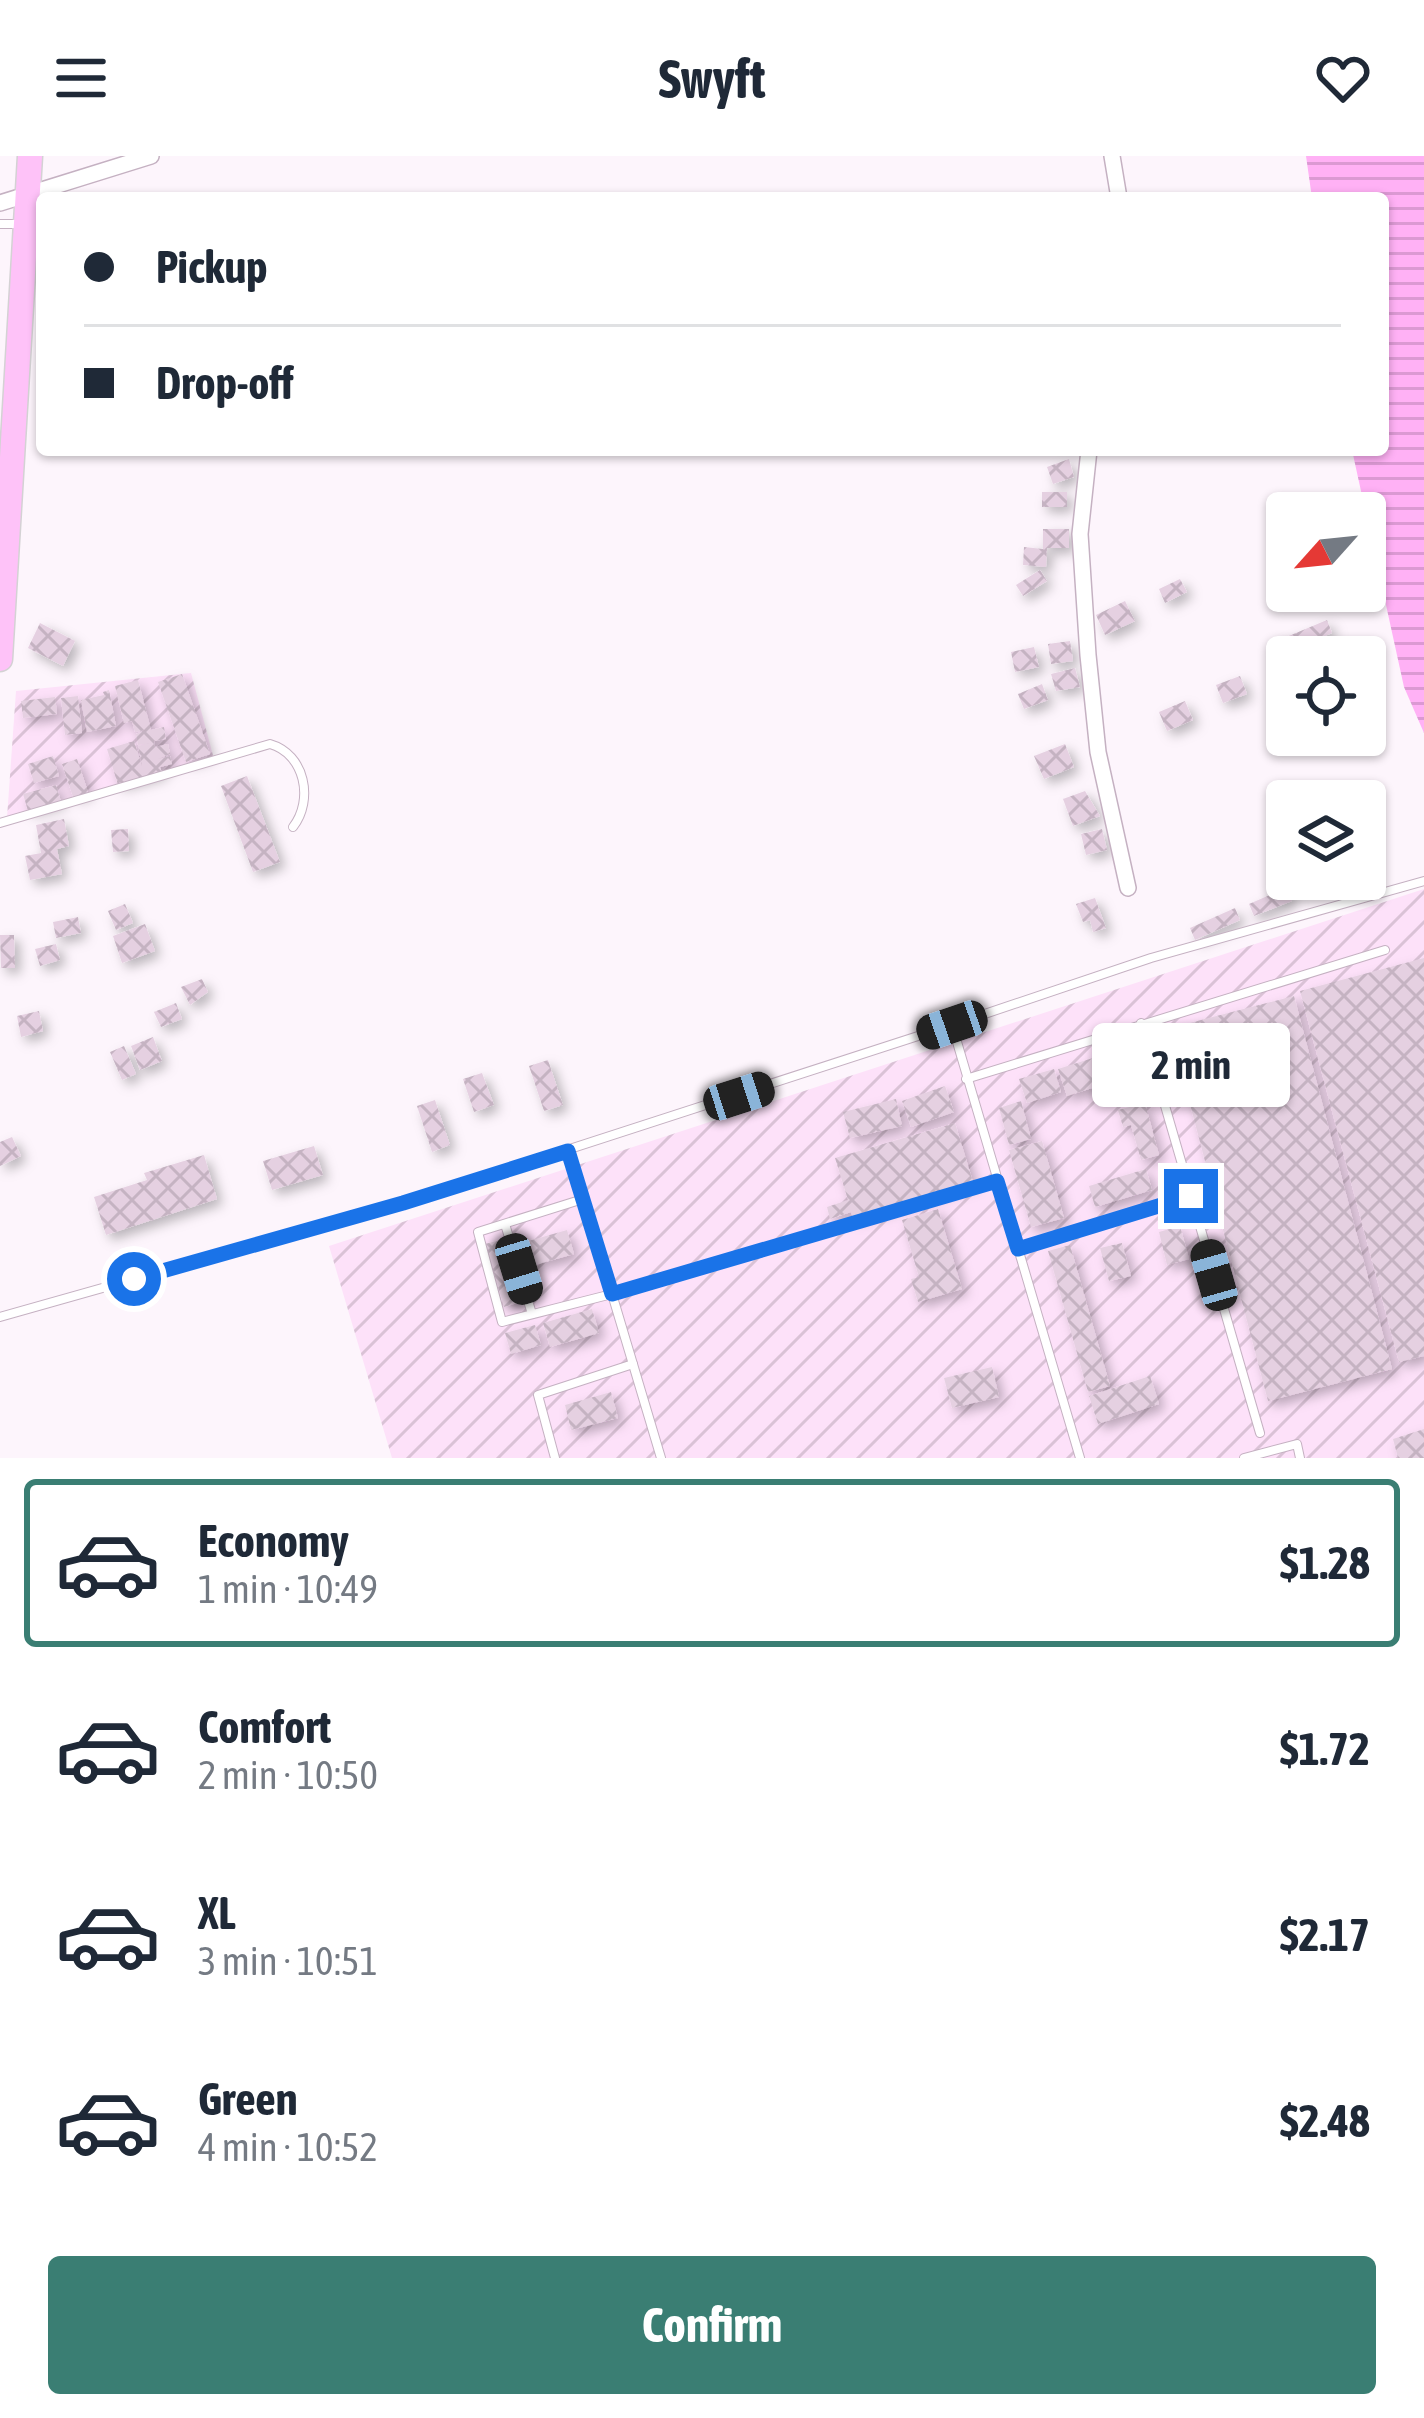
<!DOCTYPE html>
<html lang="en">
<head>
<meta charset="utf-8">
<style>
  body { margin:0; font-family:"Asap Condensed",sans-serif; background:#f6f6f7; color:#1f2937; height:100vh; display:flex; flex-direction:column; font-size:45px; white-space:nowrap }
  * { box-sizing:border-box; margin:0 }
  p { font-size:39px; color:#747a83 }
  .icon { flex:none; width:66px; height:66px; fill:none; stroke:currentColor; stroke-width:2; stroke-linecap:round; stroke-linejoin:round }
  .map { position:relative; height:1302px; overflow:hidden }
  .panel { display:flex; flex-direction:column; background:#fff; flex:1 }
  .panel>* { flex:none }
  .guide { position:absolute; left:36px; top:36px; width:1353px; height:264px; border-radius:12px; box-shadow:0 3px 9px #0004; display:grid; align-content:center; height:264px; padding:0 48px; background:#fff }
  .needle { width:78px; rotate:243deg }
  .buttons { position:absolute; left:1266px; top:336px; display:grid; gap:24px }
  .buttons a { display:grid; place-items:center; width:120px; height:120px; border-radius:12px; background:#fff; box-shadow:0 3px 9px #0004; font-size:60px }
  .end { position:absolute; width:54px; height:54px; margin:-27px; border:15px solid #1a73e8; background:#fff; box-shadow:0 0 0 6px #fff }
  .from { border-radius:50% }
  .bubble { position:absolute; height:84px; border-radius:12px; background:#fff; box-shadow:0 3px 9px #0004; font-size:39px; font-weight:700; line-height:84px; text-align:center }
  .car { position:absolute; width:36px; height:72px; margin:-36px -18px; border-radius:15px; box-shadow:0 0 9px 3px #0007; background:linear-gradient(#222 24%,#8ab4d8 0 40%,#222 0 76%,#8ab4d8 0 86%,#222 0) }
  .guide b { display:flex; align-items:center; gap:42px; height:114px; font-size:45px }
  .guide b+b { border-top:3px solid #e0e1e3 }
  .guide i { width:30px; height:30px; background:#1f2937 }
  ul { padding:21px 0 0; list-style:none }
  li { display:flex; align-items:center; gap:36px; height:168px; margin:0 24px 18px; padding:0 24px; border:6px solid transparent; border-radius:12px }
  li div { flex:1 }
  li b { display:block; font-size:45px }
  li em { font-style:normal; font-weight:700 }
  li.on { border-color:#3a7e73 }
  li>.icon { width:108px; height:108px; stroke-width:1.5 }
  .action { display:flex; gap:24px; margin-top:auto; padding:24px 48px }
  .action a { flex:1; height:138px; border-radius:12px; background:#3a7e73; color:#fff; font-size:48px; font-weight:700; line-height:138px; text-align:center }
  header { display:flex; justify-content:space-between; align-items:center; height:156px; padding:0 48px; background:#fff; font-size:54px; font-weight:700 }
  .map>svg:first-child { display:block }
</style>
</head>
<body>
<header><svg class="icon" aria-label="menu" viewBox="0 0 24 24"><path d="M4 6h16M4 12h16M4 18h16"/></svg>Swyft<svg class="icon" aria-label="heart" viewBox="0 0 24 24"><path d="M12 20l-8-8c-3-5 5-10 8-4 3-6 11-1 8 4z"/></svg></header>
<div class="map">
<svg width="1424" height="1302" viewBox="0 0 1424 1302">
  <defs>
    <pattern id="industrial-furrows" width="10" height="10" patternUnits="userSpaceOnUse" patternTransform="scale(3)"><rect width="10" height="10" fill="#fde1f9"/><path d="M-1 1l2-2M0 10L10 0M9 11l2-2" fill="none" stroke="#dac2d6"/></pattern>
    <pattern id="water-rules" width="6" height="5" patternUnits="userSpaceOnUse" patternTransform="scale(3)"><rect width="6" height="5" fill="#ffb1f5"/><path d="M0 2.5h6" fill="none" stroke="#db99d3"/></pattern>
    <pattern id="building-cross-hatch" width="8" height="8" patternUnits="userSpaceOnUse" patternTransform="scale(3)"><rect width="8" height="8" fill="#e5d0e1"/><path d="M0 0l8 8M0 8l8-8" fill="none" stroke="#c5b3c2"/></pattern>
    <filter id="shadow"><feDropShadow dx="5.5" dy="5.5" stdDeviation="6" flood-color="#0004"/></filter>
  </defs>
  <rect width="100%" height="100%" fill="#fdf5fc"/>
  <g fill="url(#industrial-furrows)">
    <polygon points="191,517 214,603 7,662 16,535"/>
    <polygon points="1424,733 1424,1302 392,1302 329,1090"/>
  </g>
  <polygon fill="url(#water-rules)" points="1306,0 1424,0 1424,577 1404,531 1352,294 1383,294 1383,42 1312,42"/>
  <g fill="url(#building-cross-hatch)" filter="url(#shadow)">
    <polygon points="1069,303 1074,321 1053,328 1047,311"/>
    <rect x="1042" y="336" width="25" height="15"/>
    <polygon points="1043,373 1069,373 1069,392 1047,392 1046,411 1023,409 1024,391 1043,393"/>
    <polygon points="1040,414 1047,425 1023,440 1016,429"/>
    <polygon points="1180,423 1187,436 1165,447 1159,433"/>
    <polygon points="1125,445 1135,465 1105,479 1096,459"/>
    <polygon points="1327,464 1332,477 1277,500 1272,487"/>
    <polygon points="40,467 75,485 63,510 28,492"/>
    <polygon points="1070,485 1073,505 1051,508 1048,488"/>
    <polygon points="1034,491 1039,511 1015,516 1011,496"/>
    <polygon points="1075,512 1080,531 1056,535 1051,518"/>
    <polygon points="182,518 210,598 186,606 158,526"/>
    <polygon points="1240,520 1247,538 1223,547 1216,529"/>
    <polygon points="138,524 151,574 164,571 166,583 154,585 155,591 168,588 170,598 158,603 170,600 172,608 160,611 162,617 118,629 107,593 134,585 142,610 138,590 150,587 138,589 136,578 146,574 135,576 132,565 124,567 115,530"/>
    <polygon points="1042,528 1048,544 1024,553 1018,538"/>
    <polygon points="109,534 116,570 87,576 81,544 104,539 103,536"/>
    <polygon points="78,540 82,577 65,579 61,542"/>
    <polygon points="55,541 57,558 23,562 21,545"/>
    <polygon points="1185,545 1193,564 1167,575 1159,556"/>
    <polygon points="1065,588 1074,611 1044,623 1034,600"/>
    <polygon points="53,600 59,620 34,627 28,608"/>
    <polygon points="77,603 88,636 73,641 62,608"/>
    <polygon points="247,620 280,706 253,716 221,630"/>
    <polygon points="56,629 61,646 28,655 23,638"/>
    <polygon points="1085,635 1100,660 1073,670 1063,643"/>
    <polygon points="64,663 69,690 57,693 62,718 30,724 25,700 41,697 36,669"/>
    <polygon points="128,673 129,695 113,696 111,674"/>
    <polygon points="1102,673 1107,694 1086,699 1081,678"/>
    <polygon points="1286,732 1292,745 1254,760 1249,748"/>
    <polygon points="1095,742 1106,772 1093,776 1090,764 1083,766 1076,748"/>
    <polygon points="125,748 133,767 116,774 108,755"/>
    <polygon points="1235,752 1240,764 1195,784 1190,772"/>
    <polygon points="78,761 81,777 56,782 53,766"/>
    <polygon points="145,768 155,795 122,807 113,780"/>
    <polygon points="0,779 14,779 15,812 1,812"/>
    <polygon points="56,788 60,804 40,810 35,793"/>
    <polygon points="1424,802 1424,1200 1399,1206 1300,835"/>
    <polygon points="202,823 208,836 190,849 181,831"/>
    <polygon points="1294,840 1392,1213 1268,1245 1170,872"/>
    <polygon points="176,847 182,863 161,871 154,856"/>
    <polygon points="39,855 43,875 21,881 17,860"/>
    <polygon points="153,881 162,905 140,914 131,890"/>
    <polygon points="1137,888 1146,915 1067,940 1058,913"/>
    <polygon points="124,890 136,918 122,924 110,896"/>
    <polygon points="548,904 563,949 544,955 529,910"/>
    <polygon points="1054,913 1061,936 1027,947 1019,923"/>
    <polygon points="482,917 494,949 474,956 463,923"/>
    <polygon points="945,930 954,956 911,971 902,945"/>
    <polygon points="896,943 902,970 850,982 843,956"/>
    <polygon points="435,944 450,989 432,996 417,950"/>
    <polygon points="1021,945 1031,983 1009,989 999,952"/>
    <polygon points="1145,947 1159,999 1141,1004 1131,969 1123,971 1118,954"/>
    <polygon points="955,967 973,1026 853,1062 851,1056 830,1063 827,1051 848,1044 835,1002"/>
    <polygon points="12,981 21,1000 0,1010 0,986"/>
    <polygon points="1042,985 1064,1062 1031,1071 1009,994"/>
    <polygon points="314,990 323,1019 272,1034 263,1005"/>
    <polygon points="204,999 217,1043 106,1079 94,1041 147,1024 144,1017"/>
    <polygon points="1146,1013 1152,1034 1095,1051 1089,1030"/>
    <polygon points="938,1053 962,1133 918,1146 911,1123 919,1121 902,1064"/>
    <polygon points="1180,1070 1189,1103 1167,1109 1159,1076"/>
    <polygon points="567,1074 574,1098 524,1112 518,1088"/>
    <polygon points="504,1083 523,1145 504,1151 485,1088"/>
    <polygon points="1122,1087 1131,1120 1109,1125 1100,1092"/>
    <polygon points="1070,1089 1110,1230 1088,1236 1048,1095"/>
    <polygon points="592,1153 599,1177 550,1191 543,1167"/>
    <polygon points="535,1169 541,1189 511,1198 505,1177"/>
    <polygon points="992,1211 999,1241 952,1252 944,1222"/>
    <polygon points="1150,1220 1159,1248 1098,1268 1089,1240"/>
    <polygon points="611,1236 618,1262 571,1274 565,1249"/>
    <polygon points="1424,1273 1424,1302 1398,1302 1393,1283"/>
  </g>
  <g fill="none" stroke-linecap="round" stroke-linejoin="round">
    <g stroke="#c5b1c2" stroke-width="10">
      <g id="service">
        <polyline points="0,68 23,68"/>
        <path d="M0,667l270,-79c35,10 44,56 23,83"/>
        <polyline points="1141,867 1260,1277"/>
        <polyline points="952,869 1151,802 1424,725"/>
        <polyline points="966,923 1385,794"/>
        <polyline points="568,995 612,1138 997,1025"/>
        <polyline points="583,1043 478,1076 502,1166 612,1138 661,1302"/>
        <polyline points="505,1068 532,1158"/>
        <polyline points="1018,1093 1191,1041"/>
        <polyline points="0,1161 403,1047 952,869 1080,1302"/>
        <polyline points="555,1302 538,1239 633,1208"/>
        <polyline points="1244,1302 1297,1288 1300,1302"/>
      </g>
    </g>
    <g stroke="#c5b1c2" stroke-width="18">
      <g id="minor">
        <polyline points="1112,0 1119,42"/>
        <polyline points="0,47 151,0"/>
        <polyline points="1089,294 1080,378 1088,499 1098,596 1128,732"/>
      </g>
    </g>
    <g stroke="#d4d2d4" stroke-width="27">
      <polyline id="primary" points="0,503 30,0"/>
    </g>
    <use href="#service" stroke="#fff" stroke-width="8"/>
    <use href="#minor" stroke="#fff" stroke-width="15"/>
    <use href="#primary" stroke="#fec2f8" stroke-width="24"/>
  </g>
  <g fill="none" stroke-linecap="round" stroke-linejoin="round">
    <polyline stroke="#1a73e8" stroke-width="15" points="134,1123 403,1047 568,995 612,1138 997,1025 1018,1093 1191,1040"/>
  </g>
</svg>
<div class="buttons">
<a><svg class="needle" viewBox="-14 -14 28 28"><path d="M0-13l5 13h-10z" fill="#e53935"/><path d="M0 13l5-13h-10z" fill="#747a83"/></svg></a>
<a><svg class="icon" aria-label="locate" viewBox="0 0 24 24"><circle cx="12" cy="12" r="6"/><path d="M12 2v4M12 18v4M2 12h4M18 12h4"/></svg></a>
<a><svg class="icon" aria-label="layers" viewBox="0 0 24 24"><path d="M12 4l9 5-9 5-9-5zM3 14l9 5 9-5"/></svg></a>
</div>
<i class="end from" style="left:134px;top:1123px"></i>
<i class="end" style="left:1191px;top:1040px"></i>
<div class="bubble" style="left:1092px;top:867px;width:198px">2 min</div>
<i class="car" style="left:952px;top:869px;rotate:251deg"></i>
<i class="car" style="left:739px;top:940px;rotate:72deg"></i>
<i class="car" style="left:519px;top:1113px;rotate:163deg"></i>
<i class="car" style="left:1214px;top:1119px;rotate:344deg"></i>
<div class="guide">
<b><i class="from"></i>Pickup</b>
<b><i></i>Drop-off</b>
</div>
</div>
<section class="panel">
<ul>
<li class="on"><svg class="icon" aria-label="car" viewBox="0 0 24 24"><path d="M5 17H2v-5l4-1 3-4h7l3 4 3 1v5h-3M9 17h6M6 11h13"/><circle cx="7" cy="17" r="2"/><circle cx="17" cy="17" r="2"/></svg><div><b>Economy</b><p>1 min · 10:49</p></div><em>$1.28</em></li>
<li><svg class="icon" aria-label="car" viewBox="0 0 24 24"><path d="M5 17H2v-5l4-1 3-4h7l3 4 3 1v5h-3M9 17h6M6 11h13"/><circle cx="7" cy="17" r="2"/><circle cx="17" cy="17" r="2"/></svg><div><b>Comfort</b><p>2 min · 10:50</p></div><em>$1.72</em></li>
<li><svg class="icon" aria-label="car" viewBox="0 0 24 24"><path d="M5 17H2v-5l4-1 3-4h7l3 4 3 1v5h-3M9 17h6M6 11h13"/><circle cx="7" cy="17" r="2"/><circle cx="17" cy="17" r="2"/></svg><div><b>XL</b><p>3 min · 10:51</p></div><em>$2.17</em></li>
<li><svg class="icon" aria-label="car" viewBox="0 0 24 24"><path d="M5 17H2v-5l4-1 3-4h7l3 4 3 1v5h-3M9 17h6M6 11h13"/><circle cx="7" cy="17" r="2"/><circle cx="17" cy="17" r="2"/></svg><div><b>Green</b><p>4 min · 10:52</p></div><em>$2.48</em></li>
</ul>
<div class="action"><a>Confirm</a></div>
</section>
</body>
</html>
